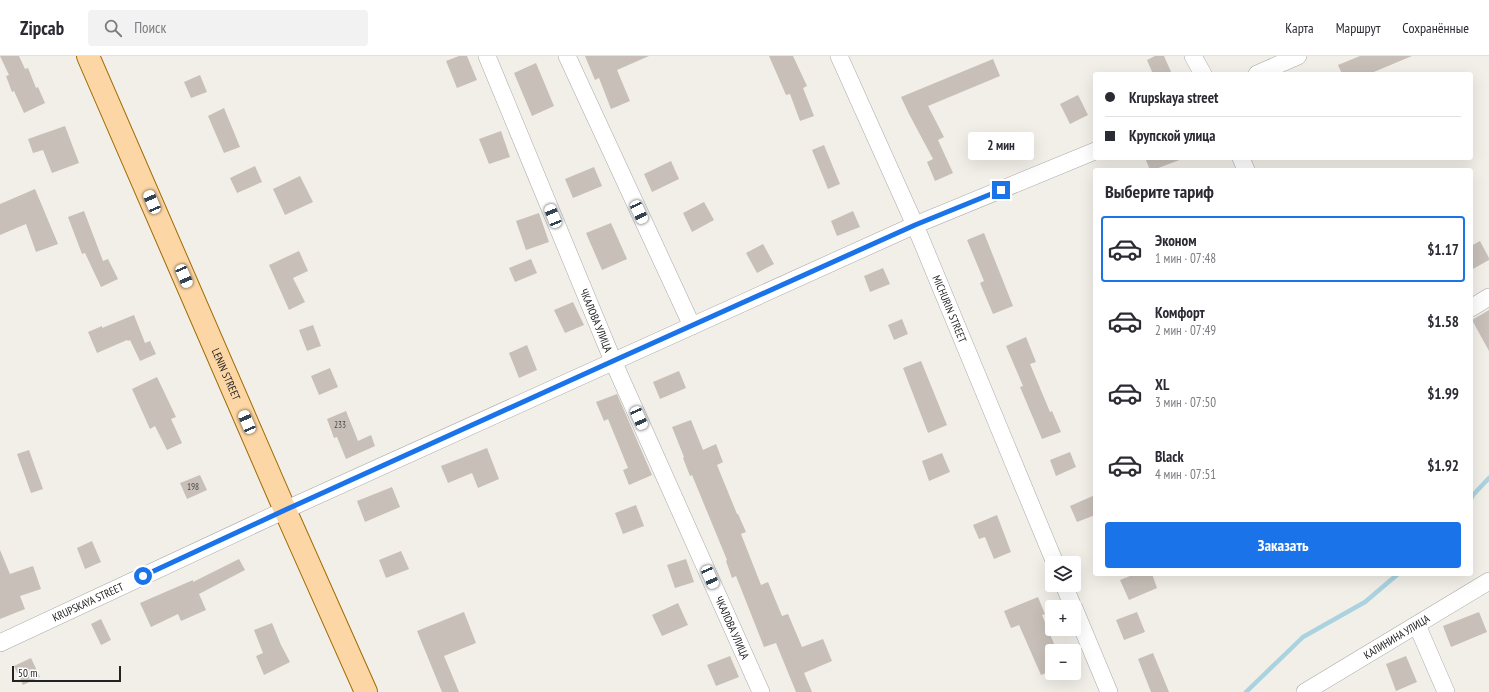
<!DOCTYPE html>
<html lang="ru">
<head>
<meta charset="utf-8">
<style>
  body { margin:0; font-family:"PT Sans Narrow",sans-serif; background:#f2f2f3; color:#2b2b33; height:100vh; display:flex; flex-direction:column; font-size:15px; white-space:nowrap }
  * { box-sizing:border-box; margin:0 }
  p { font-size:13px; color:#7c7c81 }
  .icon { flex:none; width:22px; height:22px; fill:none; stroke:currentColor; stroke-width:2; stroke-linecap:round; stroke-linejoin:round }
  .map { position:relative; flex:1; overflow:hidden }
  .drawer { position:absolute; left:1093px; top:112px; width:380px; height:408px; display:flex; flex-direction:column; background:#fff; border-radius:4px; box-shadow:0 4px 16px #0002 }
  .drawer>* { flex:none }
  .hud { position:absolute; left:1093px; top:16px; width:380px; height:88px; border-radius:4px; box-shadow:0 4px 16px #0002; display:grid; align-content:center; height:88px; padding:0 12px; background:#fff }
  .controls { position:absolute; left:1045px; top:500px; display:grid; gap:8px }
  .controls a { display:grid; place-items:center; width:36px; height:36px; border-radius:4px; background:#fff; box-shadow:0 4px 16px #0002; font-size:20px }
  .scale { position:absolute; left:12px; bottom:10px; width:109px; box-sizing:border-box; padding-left:4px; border:2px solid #222; border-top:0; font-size:11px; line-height:14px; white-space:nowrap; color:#222; -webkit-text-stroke:3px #fff; paint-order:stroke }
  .end { position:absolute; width:18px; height:18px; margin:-9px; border:5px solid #1a73e8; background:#fff; box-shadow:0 0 0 2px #fff }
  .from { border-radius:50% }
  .bubble { position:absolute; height:28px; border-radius:4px; background:#fff; box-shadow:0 4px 16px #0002; font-size:13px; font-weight:700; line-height:28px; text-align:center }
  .car { position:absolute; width:12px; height:24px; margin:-12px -6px; border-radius:5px; box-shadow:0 0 3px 1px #0007; background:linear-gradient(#fff 24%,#345 0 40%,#fff 0 76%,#345 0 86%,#fff 0) }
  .hud b { display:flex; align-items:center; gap:14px; height:38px; font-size:15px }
  .hud b+b { border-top:1px solid #e1e1e2 }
  .hud i { width:10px; height:10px; background:#2b2b33 }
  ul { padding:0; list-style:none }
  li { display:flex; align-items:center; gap:12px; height:66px; margin:0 8px 6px; padding:0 4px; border:2px solid transparent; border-radius:4px }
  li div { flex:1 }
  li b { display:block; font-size:15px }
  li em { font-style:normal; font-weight:700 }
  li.active { border-color:#1a73e8 }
  li>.icon { width:36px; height:36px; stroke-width:1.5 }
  h2 { padding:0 12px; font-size:18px; line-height:48px }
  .primary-button { display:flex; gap:8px; margin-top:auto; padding:8px 12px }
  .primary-button a { flex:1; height:46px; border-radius:4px; background:#1a73e8; color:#fff; font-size:16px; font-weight:700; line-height:46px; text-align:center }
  header { display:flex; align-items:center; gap:24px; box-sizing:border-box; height:56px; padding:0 20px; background:#fff; border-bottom:1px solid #e1e1e2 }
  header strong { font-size:19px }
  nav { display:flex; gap:22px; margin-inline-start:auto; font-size:14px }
  .search { width:280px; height:36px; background:#f2f2f3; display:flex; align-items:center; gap:10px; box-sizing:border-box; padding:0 14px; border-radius:4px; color:#7c7c81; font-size:15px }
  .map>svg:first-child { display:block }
</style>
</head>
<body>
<header>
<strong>Zipcab</strong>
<div class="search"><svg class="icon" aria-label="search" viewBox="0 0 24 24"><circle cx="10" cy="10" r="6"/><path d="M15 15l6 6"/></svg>Поиск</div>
<nav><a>Карта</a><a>Маршрут</a><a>Сохранённые</a></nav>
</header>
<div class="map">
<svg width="1489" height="636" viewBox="0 0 1489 636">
  <rect width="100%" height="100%" fill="#f2efe9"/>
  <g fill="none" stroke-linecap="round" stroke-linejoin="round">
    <g stroke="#aad3df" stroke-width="4.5">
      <polyline points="1471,443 1473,439 1489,422"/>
      <polyline points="1246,636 1303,581 1365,546 1398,518"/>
    </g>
  </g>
  <g fill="#c7bfb8">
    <polygon points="0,0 19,0 25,13 28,12 36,32 38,31 45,47 24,57 14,35 12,36 6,20 9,19"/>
    <polygon points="459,0 467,0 477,24 457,32 446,5"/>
    <polygon points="585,0 649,0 617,14 630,45 611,53 599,22 595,24"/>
    <polygon points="769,0 793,0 807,30 803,32 814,60 800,65 790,38 786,39"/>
    <polygon points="1155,0 1164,0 1172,18 1153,18 1147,4"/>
    <polygon points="1360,0 1412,0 1369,18 1342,18 1338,9"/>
    <polygon points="993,3 1000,20 928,50 944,81 938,84 953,117 935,125 927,106 933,103 909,58 901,41"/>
    <polygon points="536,7 554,50 532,60 514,17"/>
    <polygon points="200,19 207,36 191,42 184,26"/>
    <polygon points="1078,39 1088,59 1070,68 1060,48"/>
    <polygon points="224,52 240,91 224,97 208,60"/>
    <polygon points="65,70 79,107 52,117 43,94 33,97 28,83"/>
    <polygon points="501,75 510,101 489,108 479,83"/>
    <polygon points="824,89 840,128 828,133 812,94"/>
    <polygon points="1145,102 1182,102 1182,103 1153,114 1150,114"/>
    <polygon points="671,105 679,123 652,136 644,118"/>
    <polygon points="255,110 262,126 237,137 230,122"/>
    <polygon points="594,111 602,130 573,142 565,123"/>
    <polygon points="300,120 313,146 285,159 273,133"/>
    <polygon points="35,133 58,188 36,196 26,168 0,179 0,148"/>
    <polygon points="704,146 714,164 692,176 683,157"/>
    <polygon points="84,155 103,205 108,203 118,223 101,231 85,197 82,198 68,161"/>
    <polygon points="853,155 860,171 837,180 831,165"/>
    <polygon points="539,157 549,186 526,194 516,165"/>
    <polygon points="611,167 627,203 602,214 586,177"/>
    <polygon points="984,177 1013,250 993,258 980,227 984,225 967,184"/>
    <polygon points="1480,185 1489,202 1489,204 1471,214 1471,190"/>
    <polygon points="763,188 774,208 757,217 746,197"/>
    <polygon points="299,195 308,215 293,222 305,246 289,254 269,209"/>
    <polygon points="531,203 537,217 515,226 509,212"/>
    <polygon points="883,212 890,228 870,236 864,220"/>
    <polygon points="573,246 584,269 565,277 554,254"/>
    <polygon points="1489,254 1489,295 1472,264"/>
    <polygon points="134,259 145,287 150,285 156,298 140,305 130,284 128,285 127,284 97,297 88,276 102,270 102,272"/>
    <polygon points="902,263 908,278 894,284 888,269"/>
    <polygon points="313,269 321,290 307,295 299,274"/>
    <polygon points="1026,281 1036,306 1030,308 1050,356 1052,355 1061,376 1042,383 1020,331 1023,330 1006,290"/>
    <polygon points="527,289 537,314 519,322 509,297"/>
    <polygon points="921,305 947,369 928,377 903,312"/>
    <polygon points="330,312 338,331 319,339 311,320"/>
    <polygon points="679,315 686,332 660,343 653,326"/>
    <polygon points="157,321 176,361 171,363 182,387 167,394 155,370 150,373 132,333"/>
    <polygon points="617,338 652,419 629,429 623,414 628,412 608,363 604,365 596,346"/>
    <polygon points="346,355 358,385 371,379 375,390 346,403 337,381 334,382 327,363"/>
    <polygon points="691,364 703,394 716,388 723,406 717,409 737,458 738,458 746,476 741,478 761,529 768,526 782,560 788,558 802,591 823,583 832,605 804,617 812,636 796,636 776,587 764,591 736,520 732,522 726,505 727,504 692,419 690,420 683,402 684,401 672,371"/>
    <polygon points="487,392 499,423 478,432 472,417 448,427 441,410"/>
    <polygon points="29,394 43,433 31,437 17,398"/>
    <polygon points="1070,396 1076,411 1056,420 1050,404"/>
    <polygon points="942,397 950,416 929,425 922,405"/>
    <polygon points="200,419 207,434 187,443 180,427"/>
    <polygon points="392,431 400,451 365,466 357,445"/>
    <polygon points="1095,439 1095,459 1077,466 1070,450"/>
    <polygon points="636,449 644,470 623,478 615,457"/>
    <polygon points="997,459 1011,496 994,503 985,481 979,483 973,469"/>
    <polygon points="92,485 101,506 85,513 77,492"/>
    <polygon points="0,494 10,518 33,510 41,533 20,540 25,553 0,563"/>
    <polygon points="401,495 409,513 386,522 379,504"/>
    <polygon points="239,503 245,514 199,538 206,554 181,565 178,558 151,571 140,547 193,524 193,526"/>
    <polygon points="686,503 694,526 675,532 667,509"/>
    <polygon points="1135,518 1152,518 1157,532 1129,544 1120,524"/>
    <polygon points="1038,541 1045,558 1042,559 1057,595 1052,595 1052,615 1041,619 1019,569 1011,572 1004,555"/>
    <polygon points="678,547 688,569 662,580 652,559"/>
    <polygon points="464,556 476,587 444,600 459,636 442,636 417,575"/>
    <polygon points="1137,556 1145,576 1124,584 1116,564"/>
    <polygon points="1479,556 1487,576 1451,591 1443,570"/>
    <polygon points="101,563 111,584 101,589 91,568"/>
    <polygon points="272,567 281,589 290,606 264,619 256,600 263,597 254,574"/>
    <polygon points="1153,597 1169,636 1151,636 1138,603"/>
    <polygon points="730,600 739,621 716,630 707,609"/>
    <polygon points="1406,600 1417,626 1396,635 1386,608"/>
    <polygon points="31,602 40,621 23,629 14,610"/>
  </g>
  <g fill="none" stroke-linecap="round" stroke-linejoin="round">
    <g stroke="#a9a9a9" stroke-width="18">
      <g id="street">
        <path id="s1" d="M487,0l126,305 148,331"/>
        <polyline points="567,0 692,270"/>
        <path id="s2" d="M839,0l76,169 140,338"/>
        <polyline points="1193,0 1203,18"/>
        <polyline points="1257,18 1298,0"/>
        <polyline points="1241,102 1246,114"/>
        <polyline points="1471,252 1489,241"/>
        <polyline points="1064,529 1073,551"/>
        <polyline points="1074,552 1109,636"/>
        <polyline points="1417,569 1446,636"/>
        <path id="s3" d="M0,587l285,-133 630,-285 180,-74"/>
        <path id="s4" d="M1305,636l184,-111"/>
      </g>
    </g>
    <g stroke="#a06b00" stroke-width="24">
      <g id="primary">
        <path id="s5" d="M88,0l197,454 81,182"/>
      </g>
    </g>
    <use href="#street" stroke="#fff" stroke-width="17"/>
    <use href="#primary" stroke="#fcd6a4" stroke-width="22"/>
  </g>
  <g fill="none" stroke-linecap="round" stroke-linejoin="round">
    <polyline stroke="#1a73e8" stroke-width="5" points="143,520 285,454 613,305 915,169 1001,134"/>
  </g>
  <g text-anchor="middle" stroke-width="4" stroke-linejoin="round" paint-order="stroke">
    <g font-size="9" fill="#4b4948">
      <text x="340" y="372">233</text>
      <text x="193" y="434">198</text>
    </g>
    <g font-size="11" fill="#222" stroke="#fff">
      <text dy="4" stroke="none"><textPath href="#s2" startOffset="276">MICHURIN STREET</textPath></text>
      <text dy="4" stroke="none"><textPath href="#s1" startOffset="286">ЧКАЛОВА УЛИЦА</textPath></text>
      <text dy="4" stroke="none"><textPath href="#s5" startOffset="347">LENIN STREET</textPath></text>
      <text dy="4" stroke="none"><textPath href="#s3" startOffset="97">KRUPSKAYA STREET</textPath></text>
      <text dy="4" stroke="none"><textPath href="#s1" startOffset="622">ЧКАЛОВА УЛИЦА</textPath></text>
      <text dy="4" stroke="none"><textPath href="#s4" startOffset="107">КАЛИНИНА УЛИЦА</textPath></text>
    </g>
  </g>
</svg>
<div class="controls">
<a><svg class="icon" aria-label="layers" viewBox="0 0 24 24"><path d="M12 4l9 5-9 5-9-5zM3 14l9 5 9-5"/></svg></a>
<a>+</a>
<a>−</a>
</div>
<div class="scale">50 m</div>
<i class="end from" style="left:143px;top:520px"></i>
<i class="end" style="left:1001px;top:134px"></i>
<div class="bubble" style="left:968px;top:76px;width:66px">2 мин</div>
<i class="car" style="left:152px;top:146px;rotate:337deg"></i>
<i class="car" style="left:639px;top:156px;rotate:155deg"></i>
<i class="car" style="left:553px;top:160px;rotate:338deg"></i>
<i class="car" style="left:184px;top:220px;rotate:157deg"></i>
<i class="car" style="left:639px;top:362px;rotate:156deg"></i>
<i class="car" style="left:247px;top:366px;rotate:337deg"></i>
<i class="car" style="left:710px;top:521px;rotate:156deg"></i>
<div class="hud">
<b><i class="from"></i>Krupskaya street</b>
<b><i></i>Крупской улица</b>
</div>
<section class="drawer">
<h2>Выберите тариф</h2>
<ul>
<li class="active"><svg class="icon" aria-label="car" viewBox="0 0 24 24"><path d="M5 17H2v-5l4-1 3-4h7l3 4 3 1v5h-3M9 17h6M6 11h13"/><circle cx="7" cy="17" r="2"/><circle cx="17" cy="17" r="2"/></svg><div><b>Эконом</b><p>1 мин · 07:48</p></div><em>$1.17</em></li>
<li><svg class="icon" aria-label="car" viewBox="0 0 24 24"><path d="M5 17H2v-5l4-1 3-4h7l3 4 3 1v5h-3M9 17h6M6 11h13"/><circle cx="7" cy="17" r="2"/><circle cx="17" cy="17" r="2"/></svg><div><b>Комфорт</b><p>2 мин · 07:49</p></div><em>$1.58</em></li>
<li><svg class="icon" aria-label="car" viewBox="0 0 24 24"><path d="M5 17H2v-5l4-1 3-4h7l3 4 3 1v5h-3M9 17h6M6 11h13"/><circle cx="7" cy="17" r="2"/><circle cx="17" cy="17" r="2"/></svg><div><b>XL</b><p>3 мин · 07:50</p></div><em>$1.99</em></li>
<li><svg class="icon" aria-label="car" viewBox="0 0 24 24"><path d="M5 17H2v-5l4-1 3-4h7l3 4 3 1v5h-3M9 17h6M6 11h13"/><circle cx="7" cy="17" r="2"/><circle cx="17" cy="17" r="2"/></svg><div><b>Black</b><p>4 мин · 07:51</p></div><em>$1.92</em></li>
</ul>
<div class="primary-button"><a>Заказать</a></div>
</section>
</div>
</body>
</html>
